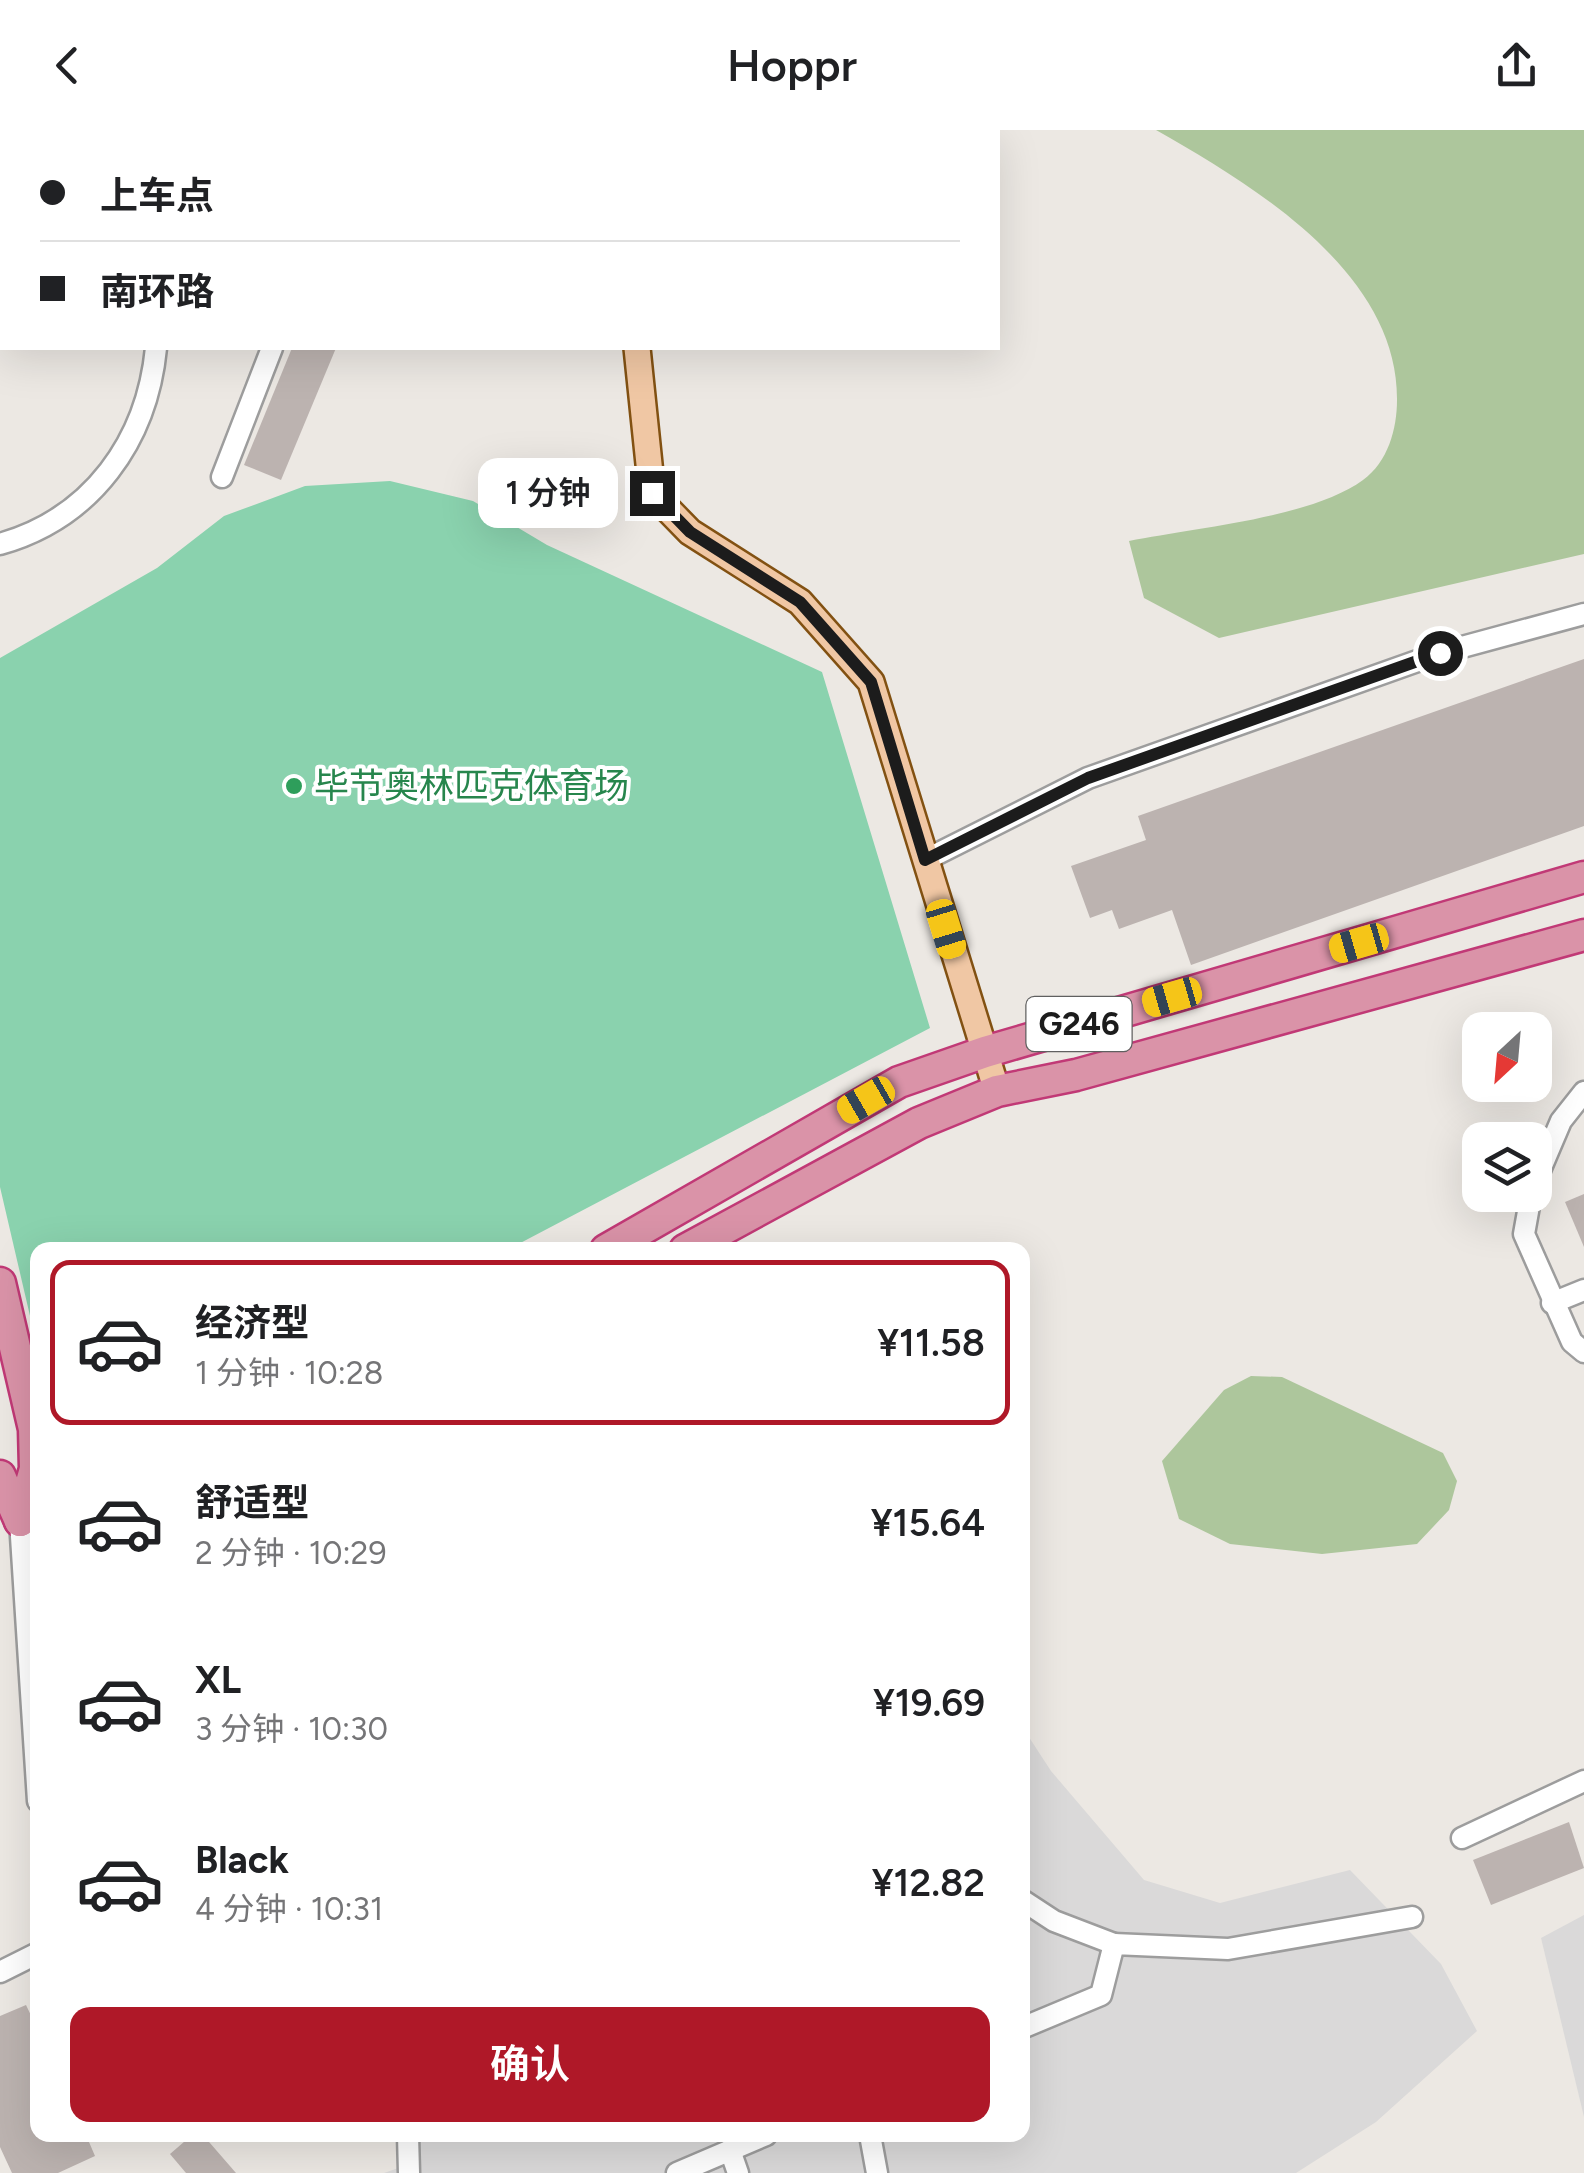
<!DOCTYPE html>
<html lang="zh">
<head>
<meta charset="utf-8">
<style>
  body { margin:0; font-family:Figtree,"Noto Sans SC",sans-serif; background:#f2f2f2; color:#202124; height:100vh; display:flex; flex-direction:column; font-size:38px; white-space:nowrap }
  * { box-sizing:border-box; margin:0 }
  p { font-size:32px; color:#757577 }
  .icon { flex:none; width:55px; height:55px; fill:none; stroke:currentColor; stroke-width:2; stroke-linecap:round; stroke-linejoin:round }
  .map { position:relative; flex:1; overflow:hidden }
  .side { position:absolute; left:30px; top:1112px; width:1000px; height:900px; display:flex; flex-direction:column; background:#fff; border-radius:20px; box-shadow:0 10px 40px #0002 }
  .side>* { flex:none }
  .top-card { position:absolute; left:0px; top:0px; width:1000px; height:220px; box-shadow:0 10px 40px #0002; display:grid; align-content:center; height:220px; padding:0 40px; background:#fff }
  .needle { width:65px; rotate:206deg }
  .buttons { position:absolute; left:1462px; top:882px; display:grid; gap:20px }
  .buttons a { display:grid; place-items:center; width:90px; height:90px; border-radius:20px; background:#fff; box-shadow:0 10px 40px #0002; font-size:50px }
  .end { position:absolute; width:45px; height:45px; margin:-22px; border:12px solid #1c1c1c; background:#fff; box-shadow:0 0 0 5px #fff }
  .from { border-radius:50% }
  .bubble { position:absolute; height:70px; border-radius:20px; background:#fff; box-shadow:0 10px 40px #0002; font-size:32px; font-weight:600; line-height:70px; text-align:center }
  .car { position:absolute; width:30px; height:60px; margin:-30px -15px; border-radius:12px; box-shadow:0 0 8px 2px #0007; background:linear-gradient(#f5c518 24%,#345 0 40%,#f5c518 0 76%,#345 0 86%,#f5c518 0) }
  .top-card b { display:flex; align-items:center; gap:35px; height:95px; font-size:38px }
  .top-card b+b { border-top:2px solid #e0e0e0 }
  .top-card i { width:25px; height:25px; background:#202124 }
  ul { padding:18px 0 0; list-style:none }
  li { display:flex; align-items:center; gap:30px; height:165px; margin:0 20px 15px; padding:0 20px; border:5px solid transparent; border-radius:20px }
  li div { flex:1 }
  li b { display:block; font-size:38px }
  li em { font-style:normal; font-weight:600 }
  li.active { border-color:#af1828 }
  li>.icon { width:90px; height:90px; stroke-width:1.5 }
  .action { display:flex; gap:20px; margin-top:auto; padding:20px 40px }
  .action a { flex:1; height:115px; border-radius:20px; background:#af1828; color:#fff; font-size:40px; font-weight:600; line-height:115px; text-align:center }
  header { display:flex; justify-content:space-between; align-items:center; height:130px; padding:0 40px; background:#fff; font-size:45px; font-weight:600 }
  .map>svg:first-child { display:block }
</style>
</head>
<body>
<header><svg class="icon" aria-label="back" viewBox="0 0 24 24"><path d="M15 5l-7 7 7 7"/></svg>Hoppr<svg class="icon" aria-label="share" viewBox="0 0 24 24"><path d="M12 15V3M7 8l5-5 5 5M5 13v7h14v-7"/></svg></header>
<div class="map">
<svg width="1584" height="2043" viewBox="0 0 1584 2043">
  <rect width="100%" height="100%" fill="#ece8e3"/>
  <g fill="#dad9d9">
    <polygon points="1023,1598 1051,1641 1144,1750 1220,1773 1350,1740 1441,1834 1477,1901 1376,1992 1296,2043 384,2043 407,2035 422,2005 1022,2005"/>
    <polygon points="1584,1785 1584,1987 1541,1808"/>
  </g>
  <g fill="#adc69c">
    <path d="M1156,0h428v424l-365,84 -75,-40 -15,-57c65,-13 182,-23 234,-61 25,-18 34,-51 34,-80 1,-128 -143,-214 -241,-270z"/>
    <polygon points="1251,1246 1282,1247 1443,1323 1457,1351 1449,1380 1417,1414 1322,1424 1230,1414 1179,1389 1162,1331 1224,1260"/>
  </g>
  <polygon fill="#8ad2ae" points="390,351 473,371 547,415 822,542 930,898 507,1120 38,1120 37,1216 0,1057 0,528 157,438 224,386 305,356"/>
  <g fill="#bcb3b0">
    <polygon points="292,218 336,218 281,350 244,335"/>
    <polygon points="1584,529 1584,696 1191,835 1172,780 1119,799 1112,780 1090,788 1071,736 1146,710 1138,686"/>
    <polygon points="1584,1064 1584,1117 1565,1072"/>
    <polygon points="1569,1692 1584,1738 1491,1775 1473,1730"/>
    <polygon points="26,1875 38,1900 38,2005 86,2005 95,2026 58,2043 12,2043 0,2017 0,1886"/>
    <polygon points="192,2005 203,2005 236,2043 186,2043 170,2024"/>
  </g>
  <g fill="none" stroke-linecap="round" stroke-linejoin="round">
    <g stroke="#9d9d9d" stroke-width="25">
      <g id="minor">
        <polyline points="330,0 330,2"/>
        <polyline points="177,2 177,0"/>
        <polyline points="222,347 272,218"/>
        <path d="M0,414c92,-26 147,-103 156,-196"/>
        <polyline points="925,730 1088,648 1440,523 1584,484"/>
        <polyline points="1535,1052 1561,991 1584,962"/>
        <polyline points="1531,1065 1524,1104 1572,1212 1584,1222"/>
        <polyline points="1552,1173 1584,1160"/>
        <polyline points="20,1391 38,1671"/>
        <polyline points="1462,1708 1584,1651"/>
        <polyline points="1022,1770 1054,1791 1114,1814"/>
        <polyline points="0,1842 38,1823"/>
        <polyline points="1022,1898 1101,1865 1114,1814 1228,1819 1412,1787"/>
        <polyline points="408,2005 409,2043"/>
        <polyline points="870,2005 877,2043"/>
        <polyline points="730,2020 738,2043"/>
        <polyline points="677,2043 766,2005"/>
      </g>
    </g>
    <g stroke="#825112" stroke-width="30">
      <g id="major">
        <polyline points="615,0 615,2"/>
        <polyline points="637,218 652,363 690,402 800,472 871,552 997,961"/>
      </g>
    </g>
    <g stroke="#c13976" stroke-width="35">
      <g id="highway">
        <polyline points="606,1120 899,952 985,922 1584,747"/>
        <polyline points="685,1120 919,993 997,961 1076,945 1584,805"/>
        <polyline points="0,1153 34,1299 35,1339 20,1391"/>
        <polyline points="0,1346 20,1391"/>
      </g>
    </g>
    <use href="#minor" stroke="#fff" stroke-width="20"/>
    <use href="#major" stroke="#f0c7a4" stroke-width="25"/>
    <use href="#highway" stroke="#da93a8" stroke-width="30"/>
  </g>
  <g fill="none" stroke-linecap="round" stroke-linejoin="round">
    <polyline stroke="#1c1c1c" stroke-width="12" points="652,363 690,402 800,472 871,552 925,730 1088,648 1440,523"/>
  </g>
  <circle fill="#2e9e5b" stroke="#fff" stroke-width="4" cx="294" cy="656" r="10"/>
  <g text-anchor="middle" stroke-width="8" stroke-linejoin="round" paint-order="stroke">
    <rect fill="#fff" stroke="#606060" stroke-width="2.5" x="1026.5" y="867" width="105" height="54" rx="8"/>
    <g font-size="32" font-weight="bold" fill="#1c1c1c">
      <text x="1079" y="905">G246</text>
    </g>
    <g font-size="35" fill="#27864d" stroke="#fff" text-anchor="start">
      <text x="314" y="668">毕节奥林匹克体育场</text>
    </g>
  </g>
</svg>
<div class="buttons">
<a><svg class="needle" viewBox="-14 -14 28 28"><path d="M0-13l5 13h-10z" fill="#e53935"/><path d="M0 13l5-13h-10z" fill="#757577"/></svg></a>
<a><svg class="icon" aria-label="layers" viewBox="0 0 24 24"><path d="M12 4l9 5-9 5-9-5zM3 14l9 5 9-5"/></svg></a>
</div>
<i class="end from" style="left:1440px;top:523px"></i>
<i class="end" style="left:652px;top:363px"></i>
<div class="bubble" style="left:478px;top:328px;width:140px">1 分钟</div>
<i class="car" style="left:946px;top:799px;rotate:163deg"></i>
<i class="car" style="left:1359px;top:813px;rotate:254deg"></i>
<i class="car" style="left:1172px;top:867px;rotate:254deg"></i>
<i class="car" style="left:866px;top:970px;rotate:240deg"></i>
<div class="top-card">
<b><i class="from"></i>上车点</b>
<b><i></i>南环路</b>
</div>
<section class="side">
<ul>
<li class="active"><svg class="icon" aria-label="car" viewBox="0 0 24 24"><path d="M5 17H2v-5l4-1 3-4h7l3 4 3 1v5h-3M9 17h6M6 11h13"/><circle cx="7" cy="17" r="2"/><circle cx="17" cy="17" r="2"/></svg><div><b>经济型</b><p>1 分钟 · 10:28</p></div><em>¥11.58</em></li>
<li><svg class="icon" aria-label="car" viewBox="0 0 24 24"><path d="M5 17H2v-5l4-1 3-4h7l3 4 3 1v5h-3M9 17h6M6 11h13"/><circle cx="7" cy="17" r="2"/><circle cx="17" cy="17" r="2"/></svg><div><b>舒适型</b><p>2 分钟 · 10:29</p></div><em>¥15.64</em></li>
<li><svg class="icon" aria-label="car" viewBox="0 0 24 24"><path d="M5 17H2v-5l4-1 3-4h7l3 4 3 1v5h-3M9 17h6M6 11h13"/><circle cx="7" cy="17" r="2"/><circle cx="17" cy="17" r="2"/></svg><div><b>XL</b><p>3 分钟 · 10:30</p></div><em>¥19.69</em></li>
<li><svg class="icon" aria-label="car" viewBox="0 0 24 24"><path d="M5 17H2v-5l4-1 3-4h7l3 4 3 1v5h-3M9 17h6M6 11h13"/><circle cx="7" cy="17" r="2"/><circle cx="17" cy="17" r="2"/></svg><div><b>Black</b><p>4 分钟 · 10:31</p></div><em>¥12.82</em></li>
</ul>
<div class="action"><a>确认</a></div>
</section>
</div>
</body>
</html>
